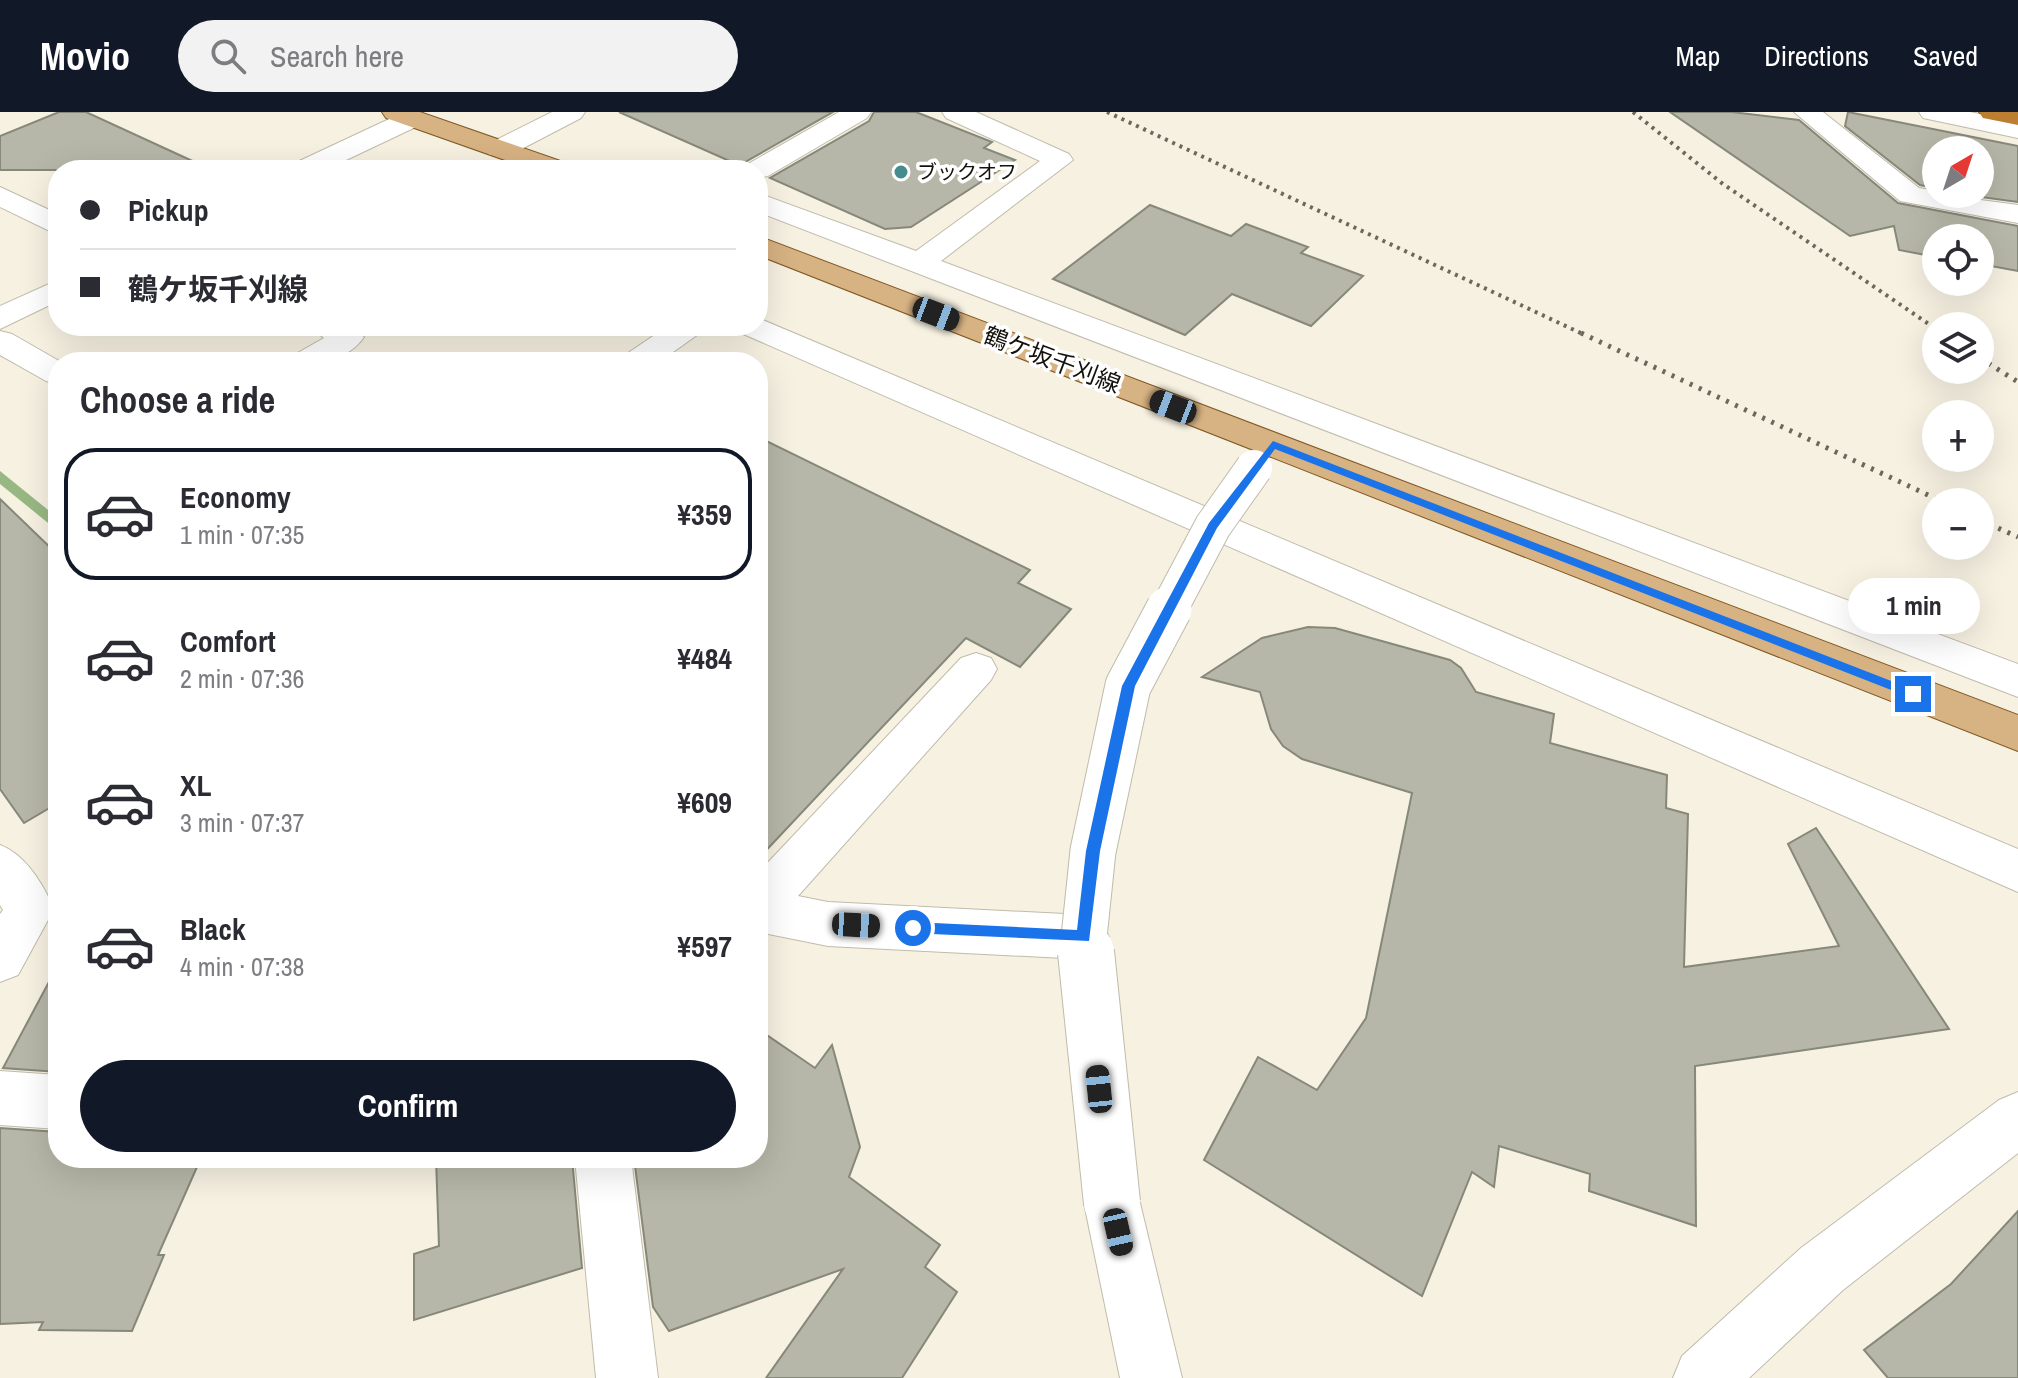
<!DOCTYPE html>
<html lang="en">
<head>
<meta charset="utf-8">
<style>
  body { margin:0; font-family:"Archivo Narrow","Noto Sans JP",sans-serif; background:#f2f2f3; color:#2b2b33; height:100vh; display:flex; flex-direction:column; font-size:30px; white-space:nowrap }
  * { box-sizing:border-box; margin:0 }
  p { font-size:26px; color:#7c7c81 }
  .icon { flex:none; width:44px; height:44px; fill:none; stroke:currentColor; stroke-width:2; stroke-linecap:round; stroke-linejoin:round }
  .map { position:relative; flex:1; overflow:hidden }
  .side { position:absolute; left:48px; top:240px; width:720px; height:816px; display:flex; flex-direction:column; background:#fff; border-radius:32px; box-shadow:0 8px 32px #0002 }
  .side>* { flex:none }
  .hud { position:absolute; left:48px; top:48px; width:720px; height:176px; border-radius:32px; box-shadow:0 8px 32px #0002; display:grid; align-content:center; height:176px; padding:0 32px; background:#fff }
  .needle { width:52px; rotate:39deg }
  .fabs { position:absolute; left:1922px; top:24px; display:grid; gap:16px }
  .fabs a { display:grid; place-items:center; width:72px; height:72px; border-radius:50%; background:#fff; box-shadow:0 8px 32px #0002; font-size:40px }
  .end { position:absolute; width:36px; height:36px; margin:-18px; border:10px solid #1a73e8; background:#fff; box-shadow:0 0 0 4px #fff }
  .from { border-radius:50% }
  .bubble { position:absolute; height:56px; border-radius:28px; background:#fff; box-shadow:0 8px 32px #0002; font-size:26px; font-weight:700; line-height:56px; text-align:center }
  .car { position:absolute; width:24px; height:48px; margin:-24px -12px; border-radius:10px; box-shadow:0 0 6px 2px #0007; background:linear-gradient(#222 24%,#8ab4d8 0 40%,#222 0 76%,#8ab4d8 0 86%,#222 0) }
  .hud b { display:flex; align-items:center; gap:28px; height:76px; font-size:30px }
  .hud b+b { border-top:2px solid #e1e1e2 }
  .hud i { width:20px; height:20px; background:#2b2b33 }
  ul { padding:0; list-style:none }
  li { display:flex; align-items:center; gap:24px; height:132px; margin:0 16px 12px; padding:0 16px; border:4px solid transparent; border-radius:32px }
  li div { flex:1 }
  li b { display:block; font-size:30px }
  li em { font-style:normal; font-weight:700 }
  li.active { border-color:#111827 }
  li>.icon { width:72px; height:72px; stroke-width:1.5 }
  h2 { padding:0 32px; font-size:36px; line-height:96px }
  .button { display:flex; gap:16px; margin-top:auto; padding:16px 32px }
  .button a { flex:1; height:92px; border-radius:48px; background:#111827; color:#fff; font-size:32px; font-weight:700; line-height:92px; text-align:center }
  header { display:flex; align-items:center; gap:48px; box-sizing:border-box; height:112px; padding:0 40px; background:#111827; color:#fff }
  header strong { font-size:38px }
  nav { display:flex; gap:44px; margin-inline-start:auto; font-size:28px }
  .search { width:560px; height:72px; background:#f2f2f3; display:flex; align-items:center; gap:20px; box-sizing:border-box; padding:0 28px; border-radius:44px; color:#7c7c81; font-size:30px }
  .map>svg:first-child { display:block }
</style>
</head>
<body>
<header>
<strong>Movio</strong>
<div class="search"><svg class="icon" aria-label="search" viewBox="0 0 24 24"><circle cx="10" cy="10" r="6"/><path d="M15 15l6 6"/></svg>Search here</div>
<nav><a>Map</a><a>Directions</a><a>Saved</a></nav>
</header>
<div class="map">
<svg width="2018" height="1266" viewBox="0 0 2018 1266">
  <rect width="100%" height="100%" fill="#f6f1e1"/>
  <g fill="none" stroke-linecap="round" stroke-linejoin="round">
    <polygon fill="#98b883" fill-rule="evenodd" points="0,359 58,406 58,419 0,372"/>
  </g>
  <g fill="#b6b7a8" stroke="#868879" stroke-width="2">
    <polygon points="59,0 86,0 212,58 0,58 0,24"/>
    <polygon points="619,0 833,0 747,49 743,55"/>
    <polygon points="874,0 916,0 992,30 984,36 1015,48 911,115 885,117 770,66 869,9"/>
    <polygon points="1670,0 1732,0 1799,8 1898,91 2018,114 2018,159 1980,152 1980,126 1936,126 1936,145 1899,138 1894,114 1850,124"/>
    <polygon points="1848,0 2018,34 2018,90 1959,82 1980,82 1980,38 1936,38 1936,76 1920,73 1845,14"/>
    <polygon points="1150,93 1231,124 1246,112 1308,135 1301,141 1363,164 1311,214 1232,182 1185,223 1053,167"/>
    <polygon points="758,325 1030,458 1018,471 1071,497 1020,555 966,526 758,747"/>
    <polygon points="0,387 58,443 58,691 24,711 0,677"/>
    <polygon points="1308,515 1335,516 1450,548 1461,556 1476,580 1554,602 1550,631 1667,663 1666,696 1688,702 1684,855 1839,834 1788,732 1816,716 1949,917 1695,954 1696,1114 1589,1079 1590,1062 1499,1034 1494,1075 1472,1060 1422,1184 1204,1048 1258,945 1317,978 1366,906 1412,681 1302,647 1283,634 1271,617 1260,580 1202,565 1262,526"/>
    <polygon points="58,853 58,960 3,956"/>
    <polygon points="758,917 815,956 832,933 860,1035 849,1065 940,1133 925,1155 957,1180 902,1266 766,1266 843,1157 669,1219 653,1195 634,1046 758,1046"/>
    <polygon points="0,1016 58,1020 58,1046 201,1046 158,1143 164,1143 132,1219 39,1218 43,1210 0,1212"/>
    <polygon points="436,1046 572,1046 582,1156 414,1208 414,1142 439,1134"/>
    <polygon points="2018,1099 2018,1266 1888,1266 1864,1238 1951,1172"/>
  </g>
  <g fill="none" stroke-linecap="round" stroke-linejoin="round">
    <g stroke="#c0bbab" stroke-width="2">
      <g id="minor">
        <polygon points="415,0 424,7 420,13 325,58 289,58 293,52 402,1"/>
        <polygon points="552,0 585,0 581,6 510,43 490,43 486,37 490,31"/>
        <polygon points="839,0 871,0 867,6 768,64 758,66 758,58 744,58 748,52"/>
        <polygon points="942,0 976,0 1069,42 1073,48 941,149 2018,552 2018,585 758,100 758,81 916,139 1040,49 946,6"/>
        <polygon points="1794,0 1823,0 1919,76 1936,79 1936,82 2018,93 2018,111 1900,89"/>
        <polygon points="1919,0 1970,0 2018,10 2018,26 1923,6"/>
        <polygon points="0,75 58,102 58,123 0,95"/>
        <polygon points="58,168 58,189 0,217 0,194"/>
        <polygon points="758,206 2018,737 2018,780 741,221 736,214 758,214"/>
        <path d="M310,214h41l13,11c-18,26 -47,25 -75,25l5,-7 30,-17z"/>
        <polygon points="668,214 705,214 700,221 659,250 620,250 625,243"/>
        <polygon points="0,219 12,222 61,250 58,250 58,272 46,269 0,243"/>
        <polygon points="976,541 991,546 997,557 991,568 798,784 828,790 1084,803 1101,809 1109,825 1101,841 1084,847 828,834 758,820 758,761 961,546"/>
        <path d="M0,733c26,10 43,39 54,64l-36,66 -18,7v-68l3,-4 -3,-5z"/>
        <polygon points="0,959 58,963 58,1017 0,1013"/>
        <polygon points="2018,980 2018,1041 1843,1178 1749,1266 1673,1266 1682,1244 1801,1136 1999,988"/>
        <polygon points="575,1046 631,1046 658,1266 596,1266"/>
        <polygon points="1112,1063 1132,1071 1140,1091 1182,1266 1120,1266 1084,1091 1092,1071"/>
      </g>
    </g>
    <g stroke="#815924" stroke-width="2">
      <g id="major">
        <polygon points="382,0 420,0 569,52 573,58 533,58 386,6"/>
        <polygon points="758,124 2018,603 2018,639 758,143"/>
      </g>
    </g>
    <g stroke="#815924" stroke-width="2">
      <polygon id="highway" points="1979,0 2018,0 2018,13 1983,6"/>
    </g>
    <use href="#minor" fill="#fff" fill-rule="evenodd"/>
    <use href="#major" fill="#d7b283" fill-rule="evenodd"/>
    <use href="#highway" fill="#bc7f31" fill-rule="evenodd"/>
    <g stroke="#6b685e" stroke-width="4" stroke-dasharray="3 5" stroke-linecap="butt">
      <polyline points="1107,0 1585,223"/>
      <polyline points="1633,0 1723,72 1936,217"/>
    </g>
    <g stroke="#6b685e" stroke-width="5" stroke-dasharray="3 7" stroke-linecap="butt">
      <polyline points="1581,221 1943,390"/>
      <polyline points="1980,246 2018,270"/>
      <polyline points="1980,408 2018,425"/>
    </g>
    <g stroke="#c0bbab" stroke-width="38" stroke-linecap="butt">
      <polyline id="minor-bridge-far2" points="1168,499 1213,414 1254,356"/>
    </g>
    <g stroke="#c0bbab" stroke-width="47" stroke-linecap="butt">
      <polyline id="minor-bridge-far1" points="1086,842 1084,825 1093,739 1128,574 1169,497"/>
    </g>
    <g stroke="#c0bbab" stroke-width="58" stroke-linecap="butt">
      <polyline id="minor-bridge" points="1086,840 1112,1091"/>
    </g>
    <use href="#minor-bridge-far2" stroke="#fff" stroke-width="36"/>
    <use href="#minor-bridge-far1" stroke="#fff" stroke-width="45"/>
    <use href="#minor-bridge" stroke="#fff" stroke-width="56"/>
  </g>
  <polygon fill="#1a73e8" points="1273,329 1917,579 1919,582 1917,585 1909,585 1275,337 1217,416 1135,574 1100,739 1089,829 908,821 908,812 913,810 1077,818 1086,739 1122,574 1209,411"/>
  <circle fill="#448c8e" stroke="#fff" stroke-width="3" cx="901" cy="60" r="8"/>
  <g text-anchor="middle" stroke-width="7" stroke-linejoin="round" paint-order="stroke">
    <g font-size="20" fill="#14120c" stroke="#fff" text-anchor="start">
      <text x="917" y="67">ブックオフ</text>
    </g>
    <g font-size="24" fill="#14120c" stroke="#fff">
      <text transform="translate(1052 248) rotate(21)" y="8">鶴ケ坂千刈線</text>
    </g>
  </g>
</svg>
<div class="fabs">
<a><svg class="needle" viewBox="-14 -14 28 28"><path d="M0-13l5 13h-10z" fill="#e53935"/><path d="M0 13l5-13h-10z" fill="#7c7c81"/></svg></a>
<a><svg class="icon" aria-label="locate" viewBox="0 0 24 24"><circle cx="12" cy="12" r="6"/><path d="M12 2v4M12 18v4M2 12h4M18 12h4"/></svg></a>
<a><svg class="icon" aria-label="layers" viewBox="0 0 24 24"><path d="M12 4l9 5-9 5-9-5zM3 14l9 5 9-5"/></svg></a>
<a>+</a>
<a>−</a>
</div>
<i class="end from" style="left:913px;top:816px"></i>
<i class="end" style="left:1913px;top:582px"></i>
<div class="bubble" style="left:1848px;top:466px;width:132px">1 min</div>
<i class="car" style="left:936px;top:202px;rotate:111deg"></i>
<i class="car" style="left:1173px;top:295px;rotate:291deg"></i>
<i class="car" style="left:856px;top:813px;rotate:93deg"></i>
<i class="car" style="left:1099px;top:977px;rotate:354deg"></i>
<i class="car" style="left:1118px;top:1120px;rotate:167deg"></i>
<div class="hud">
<b><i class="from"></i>Pickup</b>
<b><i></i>鶴ケ坂千刈線</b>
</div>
<section class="side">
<h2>Choose a ride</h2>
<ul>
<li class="active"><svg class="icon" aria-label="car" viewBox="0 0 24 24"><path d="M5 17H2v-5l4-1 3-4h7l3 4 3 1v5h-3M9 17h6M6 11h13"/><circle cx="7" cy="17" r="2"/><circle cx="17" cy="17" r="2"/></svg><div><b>Economy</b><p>1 min · 07:35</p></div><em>¥359</em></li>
<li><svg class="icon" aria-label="car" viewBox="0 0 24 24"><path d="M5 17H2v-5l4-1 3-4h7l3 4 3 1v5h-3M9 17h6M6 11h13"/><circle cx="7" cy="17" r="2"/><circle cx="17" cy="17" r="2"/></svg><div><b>Comfort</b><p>2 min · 07:36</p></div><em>¥484</em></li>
<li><svg class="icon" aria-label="car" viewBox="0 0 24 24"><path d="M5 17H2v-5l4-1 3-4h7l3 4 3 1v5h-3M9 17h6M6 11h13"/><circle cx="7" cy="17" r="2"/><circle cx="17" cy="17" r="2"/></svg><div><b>XL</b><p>3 min · 07:37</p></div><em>¥609</em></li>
<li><svg class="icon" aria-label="car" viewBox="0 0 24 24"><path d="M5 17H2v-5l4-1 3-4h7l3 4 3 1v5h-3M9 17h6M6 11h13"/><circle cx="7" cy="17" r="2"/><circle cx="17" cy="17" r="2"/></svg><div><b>Black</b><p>4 min · 07:38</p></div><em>¥597</em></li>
</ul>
<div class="button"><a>Confirm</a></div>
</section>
</div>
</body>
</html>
